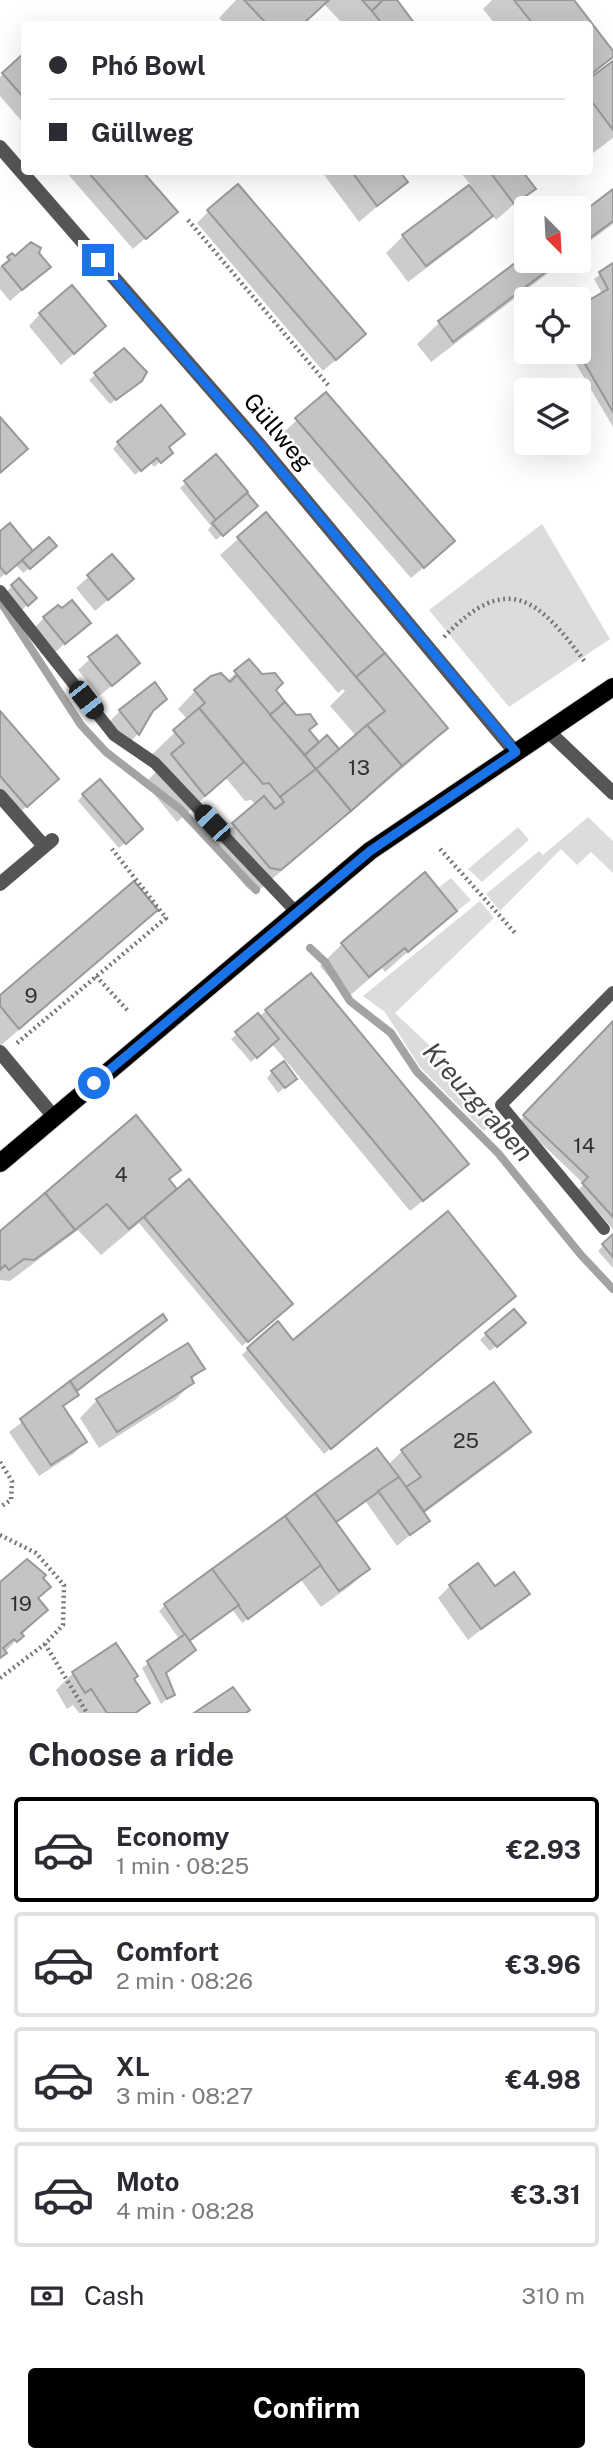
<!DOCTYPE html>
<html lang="en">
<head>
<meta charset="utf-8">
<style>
  body { margin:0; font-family:"Public Sans",sans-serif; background:#f7f7f7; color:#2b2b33; height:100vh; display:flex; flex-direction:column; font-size:26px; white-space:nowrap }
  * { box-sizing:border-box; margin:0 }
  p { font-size:23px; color:#7c7c81 }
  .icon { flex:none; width:38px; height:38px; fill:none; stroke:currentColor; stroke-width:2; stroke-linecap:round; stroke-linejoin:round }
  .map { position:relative; height:1713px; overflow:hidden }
  .drawer { display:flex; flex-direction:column; background:#fff; flex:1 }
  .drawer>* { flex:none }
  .banner { position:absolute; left:21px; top:21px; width:572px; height:154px; border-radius:7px; box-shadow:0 7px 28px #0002; display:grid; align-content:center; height:154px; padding:0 28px; background:#fff }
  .needle { width:46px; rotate:156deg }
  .tools { position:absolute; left:514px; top:196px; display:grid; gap:14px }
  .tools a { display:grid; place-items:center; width:77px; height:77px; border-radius:7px; background:#fff; box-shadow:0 7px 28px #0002; font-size:35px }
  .end { position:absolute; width:32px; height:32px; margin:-16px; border:9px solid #1a73e8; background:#fff; box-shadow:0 0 0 4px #fff }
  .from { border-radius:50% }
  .car { position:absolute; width:21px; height:42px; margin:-21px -10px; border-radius:9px; box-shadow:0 0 5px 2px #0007; background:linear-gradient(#222 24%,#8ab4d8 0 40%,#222 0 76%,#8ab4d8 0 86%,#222 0) }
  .banner b { display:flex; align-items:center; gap:24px; height:66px; font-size:26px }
  .banner b+b { border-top:2px solid #e1e1e2 }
  .banner i { width:18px; height:18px; background:#2b2b33 }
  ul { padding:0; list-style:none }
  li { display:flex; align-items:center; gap:21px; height:105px; margin:0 14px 10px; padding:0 14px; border:4px solid #e1e1e2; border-radius:7px }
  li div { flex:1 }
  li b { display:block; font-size:26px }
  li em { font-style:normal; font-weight:700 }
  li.active { border-color:#000 }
  li>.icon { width:63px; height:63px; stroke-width:1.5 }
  h2 { padding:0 28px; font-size:32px; line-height:84px }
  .pay { display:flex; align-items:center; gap:18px; height:77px; padding:0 28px; font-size:26px }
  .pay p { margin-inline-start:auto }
  .primary-button { display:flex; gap:14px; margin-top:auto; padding:14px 28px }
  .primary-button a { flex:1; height:80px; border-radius:7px; background:#000; color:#fff; font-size:28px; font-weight:700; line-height:80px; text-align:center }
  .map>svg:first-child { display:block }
</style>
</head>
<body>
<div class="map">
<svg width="613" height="1713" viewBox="0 0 613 1713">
  <rect width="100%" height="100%" fill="#fff"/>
  <g fill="#dcdcdc">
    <polygon points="542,524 610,639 509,707 429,610"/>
    <polygon points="588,817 613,841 613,873 591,852 577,865 561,849 500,911 486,894 539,851 543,855"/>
    <polygon points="518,827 529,840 482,882 468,869"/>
    <polygon points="451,878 471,900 457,911 438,888"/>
    <polygon points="480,901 494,918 395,1013 429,1045 494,1121 484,1131 420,1067 385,1012 363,996"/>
  </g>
  <g fill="#0003">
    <polygon points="236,0 395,0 413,24 343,24 324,4 302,24 225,24 219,18"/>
    <polygon points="492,0 572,0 613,54 592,76 613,63 613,138 593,153 590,149 590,24 495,24 483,9"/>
    <polygon points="24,56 24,124 0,96 0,77"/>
    <polygon points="66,172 141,172 175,212 133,249"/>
    <polygon points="322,172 398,172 406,182 359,222"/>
    <polygon points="460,172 521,172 533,188 496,220 492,215 473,233 408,282 386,253 403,236 471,185"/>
    <polygon points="613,191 613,224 579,249 579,217"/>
    <polygon points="209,211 352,346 323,371 197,223"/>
    <polygon points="38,254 49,267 10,301 0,289 0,267 12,255 15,259"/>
    <polygon points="527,256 527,261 564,261 431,362 417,344 439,323"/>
    <polygon points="613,265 613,427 569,352 579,352 603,295 594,279"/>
    <polygon points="40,314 92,338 61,365 29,326"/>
    <polygon points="124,350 138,383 110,404 89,380"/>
    <polygon points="325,394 441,553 411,578 284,432"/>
    <polygon points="118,443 167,448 165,458 154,467 150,462 135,475 113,449"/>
    <polygon points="216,457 256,506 216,540 208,530 211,526 180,488"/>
    <polygon points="265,515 445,728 418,755 258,891 248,889 211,846 256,805 251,800 245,801 226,778 177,822 145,783 157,771 147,759 188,720 178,709 195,691 227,681 249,661 307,731 312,751 327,738 339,752 357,737 330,706 345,691 343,689 338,693 220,555"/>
    <polygon points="0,533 33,553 49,552 23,573 16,565 0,578"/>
    <polygon points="112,556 119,590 95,611 76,588"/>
    <polygon points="19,580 34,598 22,610 6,592"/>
    <polygon points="44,618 88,623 52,655 32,630"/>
    <polygon points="90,659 125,675 99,696 78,670"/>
    <polygon points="120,711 149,714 138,734 126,746 108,723"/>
    <polygon points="0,714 45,791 14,817 0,801"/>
    <polygon points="83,795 135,834 119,848 78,801"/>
    <polygon points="155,910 134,931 0,1046 0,997"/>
    <polygon points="454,911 385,972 382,968 347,998 320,966 342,944"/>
    <polygon points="266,1011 454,1176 410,1211 272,1044 251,1062 231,1039"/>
    <polygon points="613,1023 613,1229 578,1190 584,1184 519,1122"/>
    <polygon points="272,1072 289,1084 278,1093 267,1078"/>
    <polygon points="179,1170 168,1181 285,1310 242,1346 139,1223 101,1255 78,1230 10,1281 0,1280 0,1233"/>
    <polygon points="613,1236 613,1268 598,1251"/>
    <polygon points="508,1301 324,1454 242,1355 248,1349"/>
    <polygon points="162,1316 165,1320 153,1332 76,1392 62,1408 85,1442 73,1454 39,1476 9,1432"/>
    <polygon points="518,1328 490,1351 480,1340 486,1334"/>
    <polygon points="187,1345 202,1369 191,1380 192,1383 175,1400 99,1448 80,1418 97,1400"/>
    <polygon points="529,1432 511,1449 423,1514 428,1520 397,1546 366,1502 335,1524 368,1569 350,1586 321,1607 301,1580 242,1623 232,1609 188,1641 164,1673 173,1694 161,1704 142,1668 180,1640 159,1611 165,1605 377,1450 388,1465 402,1451"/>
    <polygon points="0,1584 36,1599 46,1610 0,1657"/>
    <polygon points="450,1586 494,1588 528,1593 468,1640 438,1598"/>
    <polygon points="73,1673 132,1680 147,1703 138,1713 79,1713 73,1705 67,1709 56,1690"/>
  </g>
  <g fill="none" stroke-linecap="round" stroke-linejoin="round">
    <g stroke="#a3a3a3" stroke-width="8">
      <polyline points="0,601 81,725 106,752 180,809 256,890"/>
      <polyline points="310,948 325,962 350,1001 391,1033 417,1072 498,1153 581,1255 613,1289"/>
    </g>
  </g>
  <g fill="#c4c4c4" stroke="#999" stroke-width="2">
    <polygon points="244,0 329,0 303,24 267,24"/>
    <polygon points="362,0 383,0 372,11"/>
    <polygon points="383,0 397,0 415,24 382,24 372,11"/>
    <polygon points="514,0 574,0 613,51 613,57 590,75 590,24 533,24"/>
    <polygon points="24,53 24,98 2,73"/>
    <polygon points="613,61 613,130 590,99 590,78"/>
    <polygon points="88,172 143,172 178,212 146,239"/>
    <polygon points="352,172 400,172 408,182 377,206"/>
    <polygon points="490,172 523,172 536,189 514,204"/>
    <polygon points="238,184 366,334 336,360 207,210"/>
    <polygon points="469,185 493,216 426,266 402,235"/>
    <polygon points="613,189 613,221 579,246 579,215"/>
    <polygon points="31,242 41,248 39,253 51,267 22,290 2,266 10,260 7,257 12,253 15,256"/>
    <polygon points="527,254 527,261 560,261 453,342 438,321"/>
    <polygon points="613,263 613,412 578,352 579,306 608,289 599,272"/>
    <polygon points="72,285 106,326 74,354 39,313"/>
    <polygon points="124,348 147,372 142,381 116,400 94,373"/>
    <polygon points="326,392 455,541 424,568 295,418"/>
    <polygon points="161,405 185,434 169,447 173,453 161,463 157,458 141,471 117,442"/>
    <polygon points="0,417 28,449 0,473"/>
    <polygon points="216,454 248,492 216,520 184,481"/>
    <polygon points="247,493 258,506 223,536 212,523"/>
    <polygon points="266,512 385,653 356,677 237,537"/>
    <polygon points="10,523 33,551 6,574 0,567 0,531"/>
    <polygon points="49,537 57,546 30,569 22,560"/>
    <polygon points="112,554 134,579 108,600 87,575"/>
    <polygon points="19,578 37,598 28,606 11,585"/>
    <polygon points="72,600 91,623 65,644 43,617 58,605 62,608"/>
    <polygon points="117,635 140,663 112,686 88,657"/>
    <polygon points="385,653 448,728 402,766 367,725 385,711 356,677"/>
    <polygon points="249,659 262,674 275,673 283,683 276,690 285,702 270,715 234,671"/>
    <polygon points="221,673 230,682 237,675 316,769 280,797 269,783 263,784 199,708 205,703 194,690 211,676"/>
    <polygon points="155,682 167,699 153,711 139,735 119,710"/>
    <polygon points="285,702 296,715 310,714 317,724 309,730 319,742 305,755 270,715"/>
    <polygon points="199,708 244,762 205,796 171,754 184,743 173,730"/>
    <polygon points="0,711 59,779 27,807 0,776"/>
    <polygon points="367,725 402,766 351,811 316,769"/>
    <polygon points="327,735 339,749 316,769 305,755"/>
    <polygon points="316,769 351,811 281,870 270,868 232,823 264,796 275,809 284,802 280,797"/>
    <polygon points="100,779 143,829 126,844 82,794"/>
    <polygon points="425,872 457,911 408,952 405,948 369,977 341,943"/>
    <polygon points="134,881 158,910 19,1029 0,1006 0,995"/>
    <polygon points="311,973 469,1164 423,1201 265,1010"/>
    <polygon points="258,1013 279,1039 257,1058 235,1032"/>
    <polygon points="613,1021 613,1217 582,1183 588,1177 523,1115"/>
    <polygon points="284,1061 297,1079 285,1088 271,1071"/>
    <polygon points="136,1115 181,1170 169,1179 177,1189 129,1229 107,1204 75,1230 45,1193"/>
    <polygon points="189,1179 293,1304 248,1342 144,1217"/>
    <polygon points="45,1193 75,1230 34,1260 24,1259 9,1270 5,1265 0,1270 0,1231"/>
    <polygon points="448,1211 516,1296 331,1449 247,1348 278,1321 293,1340"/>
    <polygon points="613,1234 613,1257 602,1244"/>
    <polygon points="514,1309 526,1323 497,1347 485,1333"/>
    <polygon points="163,1314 167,1320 77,1391 70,1381"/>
    <polygon points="188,1343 205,1369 191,1377 194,1383 117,1432 96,1399"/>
    <polygon points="70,1381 79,1395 63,1406 87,1442 51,1465 20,1419"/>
    <polygon points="494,1382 531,1432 424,1511 406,1487 421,1477 401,1450"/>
    <polygon points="377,1448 399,1477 336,1522 315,1493"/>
    <polygon points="399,1477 430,1521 410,1535 378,1491"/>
    <polygon points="315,1493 370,1569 339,1591 285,1516"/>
    <polygon points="285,1516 321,1565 248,1619 212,1569"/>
    <polygon points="27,1559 46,1575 43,1578 51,1587 38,1598 48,1610 21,1633 24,1636 17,1642 14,1639 3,1648 7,1653 0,1658 0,1582"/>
    <polygon points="478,1563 495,1586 514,1572 530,1594 481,1629 449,1585"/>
    <polygon points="212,1569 239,1605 189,1641 164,1604"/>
    <polygon points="185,1634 196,1650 166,1673 175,1695 167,1699 147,1661"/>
    <polygon points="116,1643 138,1676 134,1679 150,1703 135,1713 107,1713 91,1689 85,1693 72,1672"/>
    <polygon points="233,1687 250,1710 246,1713 194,1713"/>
  </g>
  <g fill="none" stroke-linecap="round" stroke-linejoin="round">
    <g stroke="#dbdbdb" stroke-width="20">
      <polyline id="primary" points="0,1163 370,851 613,687"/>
    </g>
    <g stroke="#777" stroke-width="4.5" stroke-dasharray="2 3.5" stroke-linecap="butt">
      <polyline points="188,220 328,385"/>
      <path d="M444,637c63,-66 94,-39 141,25"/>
      <polyline points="440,849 516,934"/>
      <polyline points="96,976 129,1012"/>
      <polyline points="17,1043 166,918 112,849"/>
      <polyline points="0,1462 12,1481 11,1500 0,1507"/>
      <polyline points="0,1535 36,1553 64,1585 63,1625 45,1644 87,1713"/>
      <polyline points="0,1678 45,1644"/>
    </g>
    <g stroke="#555" stroke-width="12">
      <polyline points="577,299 580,298"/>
      <polyline points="0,591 114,735 155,763 296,912"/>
      <polyline points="604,1229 501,1105 613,992"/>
    </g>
    <g stroke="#555" stroke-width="14">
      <polyline points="0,147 258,443 515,752"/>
      <polyline points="548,731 613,793"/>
      <polyline points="0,796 44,846"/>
      <polyline points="0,884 52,840"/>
      <polyline points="0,1052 54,1117"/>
    </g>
    <use href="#primary" stroke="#000" stroke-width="18"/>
    <g stroke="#000" stroke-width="2">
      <polyline points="66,1099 367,845 613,682"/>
      <polyline points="0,1168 374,855 613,694"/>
    </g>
  </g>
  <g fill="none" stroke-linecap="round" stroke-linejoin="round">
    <polyline stroke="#1a73e8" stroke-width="9" points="94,1083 370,851 516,752 258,443 98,260"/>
  </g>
  <g text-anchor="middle" stroke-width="5" stroke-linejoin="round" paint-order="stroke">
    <g font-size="21" fill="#313131">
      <text x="359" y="775">13</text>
      <text x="31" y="1003">9</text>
      <text x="584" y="1153">14</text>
      <text x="121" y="1182">4</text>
      <text x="466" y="1448">25</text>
      <text x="21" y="1611">19</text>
    </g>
    <g font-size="24" fill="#000" stroke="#fff">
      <text transform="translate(278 432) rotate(50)" y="8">Güllweg</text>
    </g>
    <g font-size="26" font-style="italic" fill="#444" stroke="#fff">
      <text transform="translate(478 1102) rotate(48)" y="9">Kreuzgraben</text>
    </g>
  </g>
</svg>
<div class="tools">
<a><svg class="needle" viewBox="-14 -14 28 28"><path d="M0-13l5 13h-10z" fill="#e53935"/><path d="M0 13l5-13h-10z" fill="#7c7c81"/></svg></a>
<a><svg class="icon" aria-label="locate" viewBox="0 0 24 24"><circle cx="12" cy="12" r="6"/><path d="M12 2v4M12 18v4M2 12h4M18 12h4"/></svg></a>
<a><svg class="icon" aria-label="layers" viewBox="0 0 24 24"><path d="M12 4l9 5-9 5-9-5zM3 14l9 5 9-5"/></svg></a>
</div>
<i class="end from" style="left:94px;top:1083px"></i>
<i class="end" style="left:98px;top:260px"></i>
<i class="car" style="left:86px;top:700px;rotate:142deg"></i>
<i class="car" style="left:212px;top:823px;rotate:317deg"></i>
<div class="banner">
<b><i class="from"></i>Phó Bowl</b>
<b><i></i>Güllweg</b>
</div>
</div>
<section class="drawer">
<h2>Choose a ride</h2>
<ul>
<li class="active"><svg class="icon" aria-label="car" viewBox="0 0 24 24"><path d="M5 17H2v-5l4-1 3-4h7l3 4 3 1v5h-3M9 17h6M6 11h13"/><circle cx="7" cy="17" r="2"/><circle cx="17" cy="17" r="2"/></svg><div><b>Economy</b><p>1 min · 08:25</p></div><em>€2.93</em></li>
<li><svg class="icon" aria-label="car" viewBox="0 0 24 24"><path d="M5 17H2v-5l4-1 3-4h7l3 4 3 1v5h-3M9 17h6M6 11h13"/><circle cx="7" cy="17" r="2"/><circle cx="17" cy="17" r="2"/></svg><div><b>Comfort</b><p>2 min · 08:26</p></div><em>€3.96</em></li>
<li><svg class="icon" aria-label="car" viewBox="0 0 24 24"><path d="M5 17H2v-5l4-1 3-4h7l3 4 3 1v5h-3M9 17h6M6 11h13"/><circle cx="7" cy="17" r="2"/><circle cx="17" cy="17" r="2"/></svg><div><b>XL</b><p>3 min · 08:27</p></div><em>€4.98</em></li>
<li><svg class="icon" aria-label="car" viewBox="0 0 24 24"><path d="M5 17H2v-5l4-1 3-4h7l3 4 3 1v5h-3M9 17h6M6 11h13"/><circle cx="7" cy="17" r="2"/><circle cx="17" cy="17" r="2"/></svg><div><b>Moto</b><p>4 min · 08:28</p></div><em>€3.31</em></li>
</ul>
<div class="pay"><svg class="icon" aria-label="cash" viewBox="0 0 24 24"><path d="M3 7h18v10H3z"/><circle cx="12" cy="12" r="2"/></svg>Cash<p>310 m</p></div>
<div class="primary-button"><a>Confirm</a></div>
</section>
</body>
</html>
